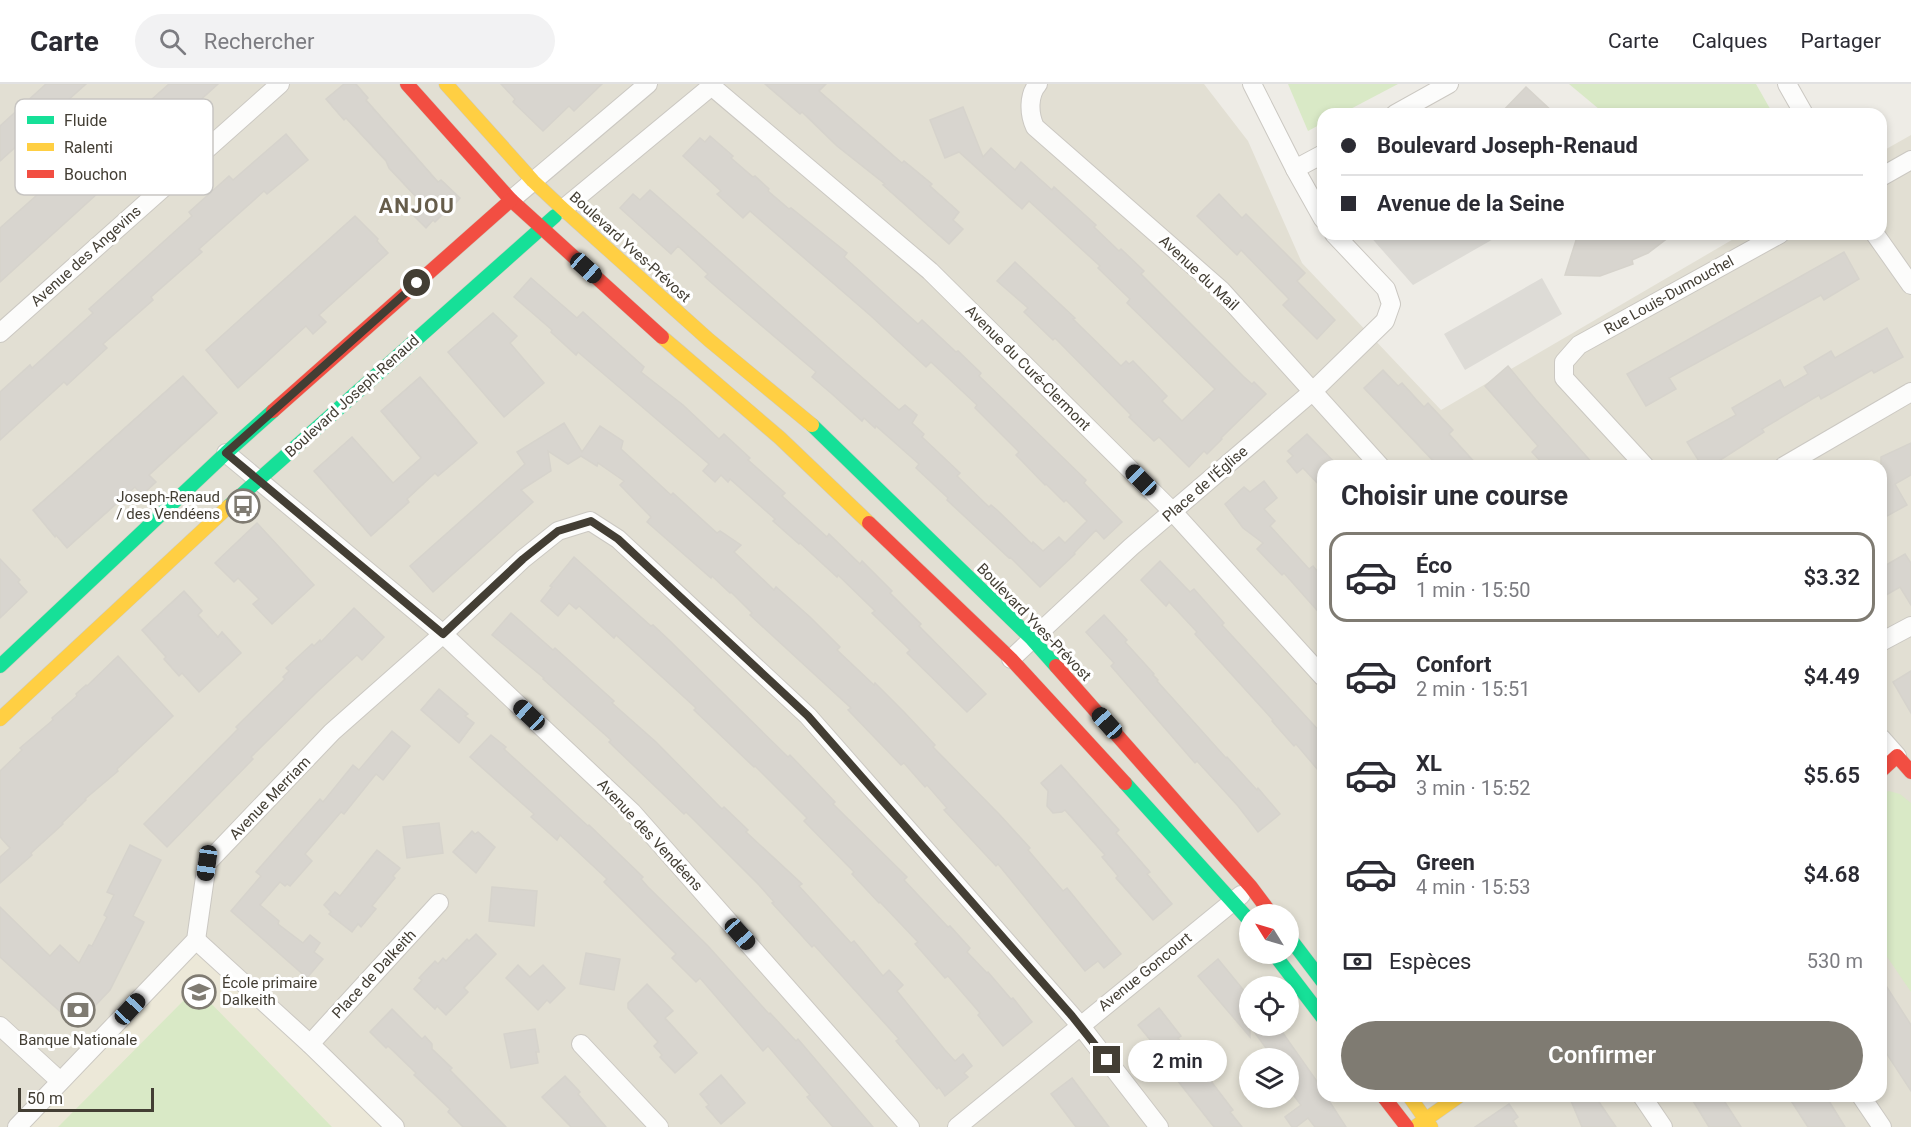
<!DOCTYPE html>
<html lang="fr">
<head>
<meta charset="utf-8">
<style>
  body { margin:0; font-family:Roboto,sans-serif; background:#f2f2f3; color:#2b2b33; height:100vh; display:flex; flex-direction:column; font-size:22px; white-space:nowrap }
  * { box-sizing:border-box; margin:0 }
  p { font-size:20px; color:#7c7c81 }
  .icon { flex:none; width:33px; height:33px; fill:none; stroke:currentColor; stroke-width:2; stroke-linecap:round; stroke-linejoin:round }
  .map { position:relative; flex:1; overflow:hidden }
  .panel { position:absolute; left:1317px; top:376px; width:570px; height:642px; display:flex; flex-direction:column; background:#fff; border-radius:18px; box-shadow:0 3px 9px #0003 }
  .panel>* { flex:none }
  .hud { position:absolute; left:1317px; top:24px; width:570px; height:132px; border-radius:18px; box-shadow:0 3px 9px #0003; display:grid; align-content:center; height:132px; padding:0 24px; background:#fff }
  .needle { width:39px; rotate:307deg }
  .fabs { position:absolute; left:1239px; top:820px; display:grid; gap:12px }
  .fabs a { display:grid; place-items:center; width:60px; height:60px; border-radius:50%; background:#fff; box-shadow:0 3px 9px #0003; font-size:30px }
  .scale { position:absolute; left:18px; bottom:15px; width:136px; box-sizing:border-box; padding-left:6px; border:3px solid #433e34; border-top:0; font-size:16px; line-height:21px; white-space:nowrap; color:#433e34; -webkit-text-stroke:4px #fff; paint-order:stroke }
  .end { position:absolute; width:27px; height:27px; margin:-14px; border:8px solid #433e34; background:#fff; box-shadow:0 0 0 3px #fff }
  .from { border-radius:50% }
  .bubble { position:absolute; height:42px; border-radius:21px; background:#fff; box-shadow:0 3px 9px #0003; font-size:20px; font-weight:600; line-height:42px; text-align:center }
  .car { position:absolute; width:18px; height:36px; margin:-18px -9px; border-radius:8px; box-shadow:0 0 4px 2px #0007; background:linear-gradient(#222 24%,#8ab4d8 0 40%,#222 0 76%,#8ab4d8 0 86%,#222 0) }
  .hud b { display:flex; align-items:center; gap:21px; height:57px; font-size:22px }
  .hud b+b { border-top:2px solid #e1e1e2 }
  .hud i { width:15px; height:15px; background:#2b2b33 }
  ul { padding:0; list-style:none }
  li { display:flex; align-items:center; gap:18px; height:90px; margin:0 12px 9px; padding:0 12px; border:3px solid transparent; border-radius:18px }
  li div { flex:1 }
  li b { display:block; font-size:22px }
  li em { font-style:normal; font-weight:600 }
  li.active { border-color:#7f7b72 }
  li>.icon { width:54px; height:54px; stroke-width:1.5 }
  h2 { padding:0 24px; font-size:27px; line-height:72px }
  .pay { display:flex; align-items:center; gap:15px; height:66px; padding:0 24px; font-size:22px }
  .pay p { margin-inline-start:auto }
  .cta { display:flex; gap:12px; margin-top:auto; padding:12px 24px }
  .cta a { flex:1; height:69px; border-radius:36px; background:#7f7b72; color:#fff; font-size:24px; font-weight:600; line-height:69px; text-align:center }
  header { display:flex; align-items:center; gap:36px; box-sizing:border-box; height:84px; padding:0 30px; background:#fff; border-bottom:2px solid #e1e1e2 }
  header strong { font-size:28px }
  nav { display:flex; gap:33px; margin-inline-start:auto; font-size:21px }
  .search { width:420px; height:54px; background:#f2f2f3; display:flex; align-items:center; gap:15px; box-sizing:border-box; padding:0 21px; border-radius:33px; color:#7c7c81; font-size:22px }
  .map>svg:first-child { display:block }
</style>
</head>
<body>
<header>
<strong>Carte</strong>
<div class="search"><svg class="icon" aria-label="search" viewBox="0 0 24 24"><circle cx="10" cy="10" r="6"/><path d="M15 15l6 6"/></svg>Rechercher</div>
<nav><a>Carte</a><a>Calques</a><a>Partager</a></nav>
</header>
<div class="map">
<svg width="1911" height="1043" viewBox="0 0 1911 1043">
  <rect width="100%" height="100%" fill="#eeece6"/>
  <path fill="#e2dfd3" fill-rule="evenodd" d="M0,0h1204l44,57 54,122 139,147 301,-176h139v-82l30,-17v992h-1911zM1323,382h558v630h-558zM1250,831h38v39h-38zM1250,903h38v39h-38zM1250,975h38v39h-38z"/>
  <polygon fill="#ece8d8" points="196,856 395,1043 17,1043"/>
  <g fill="#d9e9c6">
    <polygon points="1288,0 1398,0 1341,30 1323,30 1323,39 1308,47"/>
    <polygon points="1569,0 1756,0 1773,30 1605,30"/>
    <polygon points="1889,707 1900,710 1911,719 1911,908 1881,864 1881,710"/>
    <polygon points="196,904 332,1043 58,1043"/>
  </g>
  <g fill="#dddbd6">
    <polygon points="1368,150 1502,150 1413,201"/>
    <polygon points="1542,194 1562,230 1465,286 1444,250"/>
  </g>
  <g fill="#d8d5cf" stroke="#d6d3cc" stroke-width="1.5">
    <polygon points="46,0 86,0 0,77 0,42"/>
    <polygon points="169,0 218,0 0,198 0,144 111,45 114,49"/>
    <polygon points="344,0 356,0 368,14 366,16 438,98 441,96 460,114 445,132 443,130 435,138 433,136 426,144 410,128 420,117 389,84 386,77 346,34 344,36 326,15"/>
    <polygon points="501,0 602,0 574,27 569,22 543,47 513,18 515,15"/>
    <polygon points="765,0 826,0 819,7 902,79 904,77 932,100 930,102 959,128 953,136 963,145 949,160 883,101 885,100 837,62 802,28 800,30"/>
    <polygon points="1526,3 1555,30 1500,30"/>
    <polygon points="963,23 983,73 991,64 1015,86 1021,78 1052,106 1054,103 1096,141 1094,143 1119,167 1121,165 1144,187 1141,190 1243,292 1252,300 1254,298 1266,310 1221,354 1222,355 1207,370 1204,367 1189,383 1159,353 1154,357 1129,333 1131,331 1055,254 1053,256 1024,228 1028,224 997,197 1015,178 1075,234 1073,235 1121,282 1126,277 1129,280 1133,277 1167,312 1162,317 1182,337 1215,305 1127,219 1130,215 1098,184 1100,182 1029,117 1022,125 959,68 945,74 930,36"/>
    <polygon points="286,50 308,76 267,110 264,107 199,165 202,168 151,213 153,216 103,260 107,264 67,301 64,298 0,356 0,308 30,281 32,284 93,229 89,225 192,132 189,128 229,92 233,96"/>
    <polygon points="710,52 733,72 731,74 753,93 755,92 769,105 768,107 789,125 791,124 847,169 844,173 918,240 922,236 956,268 958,267 981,289 979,292 1086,396 1084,399 1122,438 1104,455 1096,446 1074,469 1075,470 1040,503 1010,473 1009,474 947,416 948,414 916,384 919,380 876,342 875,344 864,334 862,337 832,310 812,293 816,288 722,208 705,193 708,190 678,162 671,170 620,124 633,110 640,116 650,106 899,326 905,321 917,331 912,339 924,350 922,353 960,389 957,392 989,423 991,421 997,426 1032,460 1033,458 1043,467 1059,453 1065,459 1087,437 1066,416 1064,418 1046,400 1045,401 1016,371 1019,368 975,324 977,321 931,278 926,283 871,232 750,127 743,134 717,110 721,107 683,72 700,54 705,58"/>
    <polygon points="1219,110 1242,134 1246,130 1305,189 1297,197 1335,236 1317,255 1283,221 1289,215 1241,166 1237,171 1197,132"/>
    <polygon points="355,132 378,155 377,157 388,169 319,231 326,238 313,250 306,242 238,304 206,266"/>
    <polygon points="1578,150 1673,150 1648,169 1632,176 1633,180 1600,192 1565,191"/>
    <polygon points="1844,168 1859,195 1824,216 1821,211 1669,294 1676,305 1646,322 1627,290"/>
    <polygon points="531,194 577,234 583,228 644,283 641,288 683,321 719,355 724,350 750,374 748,376 785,409 782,412 827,453 829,450 860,480 862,477 892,507 890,509 921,540 919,542 986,610 967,628 907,569 910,566 872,529 875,527 838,491 837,493 800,459 799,460 773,437 775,435 730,395 728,398 721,391 715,398 703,387 709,380 578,268 576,271 551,248 552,246 514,213"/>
    <polygon points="493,229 517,252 510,259 544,299 504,333 448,268"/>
    <polygon points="1887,244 1903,273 1874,289 1872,286 1821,315 1819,311 1762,345 1764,348 1711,382 1702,382 1687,358 1736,331 1732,324 1780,296 1784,304 1808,290 1804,283 1831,267 1835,274"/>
    <polygon points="1508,282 1536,316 1595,382 1545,382 1532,368 1538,362 1485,302"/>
    <polygon points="1383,286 1398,302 1402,299 1424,323 1428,319 1453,346 1449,350 1478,382 1438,382 1364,304"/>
    <polygon points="183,292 217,329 149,391 156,398 142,411 135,403 67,464 56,451 55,453 33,426"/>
    <polygon points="420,293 477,359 438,392 435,389 407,415 409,418 371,452 314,387 352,353 393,399 421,374 381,327"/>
    <polygon points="564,339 582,368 600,342 623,357 621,365 671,411 673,409 717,449 720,447 741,461 734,468 774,506 776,503 810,533 840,563 837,566 874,601 875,599 904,628 935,661 933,663 999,730 1030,764 1028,766 1063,807 1067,804 1121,870 1104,884 1098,877 1085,887 998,780 996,782 944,726 947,724 927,701 925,703 904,679 901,681 848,626 851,624 750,531 752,529 731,508 730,509 712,492 711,494 647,438 651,433 620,401 624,397 598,379 597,382 581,372 568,380 548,367 551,387 521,406 533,418 433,508 410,482 525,380 517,368"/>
    <polygon points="1307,350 1338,382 1323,382 1323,405 1303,384 1297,389 1287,377 1293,372 1288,367"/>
    <polygon points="1911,359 1911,391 1895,400 1907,421 1887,432 1881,421 1881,373"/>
    <polygon points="1264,397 1277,414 1264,425 1275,437 1270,442 1309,485 1313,482 1323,494 1323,533 1284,489 1282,491 1257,465 1263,459 1243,444 1225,420 1244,403 1250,408"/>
    <polygon points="257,439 314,501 272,540 253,520 259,515 238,494 234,498 215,479"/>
    <polygon points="1905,470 1911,479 1911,521 1900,503 1881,514 1881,484"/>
    <polygon points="574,473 651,542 653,541 669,556 788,673 790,671 816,698 835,718 833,720 907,793 904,796 948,843 950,842 970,864 967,868 987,889 988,888 1011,915 1013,914 1032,938 1003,962 978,931 980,929 948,892 945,894 915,860 918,858 880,818 879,819 852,790 854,788 804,737 807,734 755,682 754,683 694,626 696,624 616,551 614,554 579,522 576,525 569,519 558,532 541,517 552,503 550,502"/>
    <polygon points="0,475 20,496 18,498 27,508 0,534"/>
    <polygon points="1160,477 1190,508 1194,505 1224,539 1222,541 1323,651 1323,692 1296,660 1294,662 1272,637 1273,636 1195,550 1197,548 1169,518 1166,522 1141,496"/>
    <polygon points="184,507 202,527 198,531 218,553 222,548 241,569 199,608 182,589 179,592 164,575 166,573 142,546"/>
    <polygon points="354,524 384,553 362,576 357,571 317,608 251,673 253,675 167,763 144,740 238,645 236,643 285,595 283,593 289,587 286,584 312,560 314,562 320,556 321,558"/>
    <polygon points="511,529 553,566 555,564 614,617 612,619 656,658 722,725 724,723 748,746 746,748 802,800 799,802 851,859 854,857 883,892 889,886 903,901 897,907 945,966 955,977 963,970 972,982 964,989 968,993 945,1012 939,1003 937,1005 896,957 899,955 814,861 812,863 772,819 774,818 759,801 686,728 684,730 609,658 611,656 543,595 544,594 492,551"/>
    <polygon points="1104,531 1127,556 1125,558 1154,590 1153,591 1158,596 1157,597 1226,674 1227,673 1257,706 1258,704 1280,730 1258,748 1238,722 1197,677 1195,679 1111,582 1114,579 1086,548"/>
    <polygon points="118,572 173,632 117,685 118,687 85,715 86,716 62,739 63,740 31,769 32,771 0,799 0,773 10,764 0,753 0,687 22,666 20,664 53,636 52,634 77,612 76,610 86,601 87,602"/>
    <polygon points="1911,587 1911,629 1893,598"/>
    <polygon points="439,605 468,630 465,632 474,639 459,659 421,626"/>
    <polygon points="392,647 410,662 383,696 376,690 344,730 341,728 305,770 312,777 290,802 287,800 285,802 280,798 260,821 279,837 278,840 303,859 310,851 320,859 314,868 323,875 307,894 231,827 261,792 256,788 320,715 323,718 353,681 359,686"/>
    <polygon points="491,651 506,663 504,665 588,742 589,741 643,793 641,795 648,803 708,862 769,930 770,929 796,957 798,955 873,1043 833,1043 807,1013 810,1011 768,962 763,967 700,894 696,898 672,874 676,870 604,798 607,795 560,751 557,756 531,733 534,730 470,673"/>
    <polygon points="1061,681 1119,746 1116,749 1150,788 1147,790 1172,820 1153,836 1116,794 1118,792 1102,773 1105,771 1065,726 1062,728 1053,729 1047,722 1048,707 1041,699"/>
    <polygon points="439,739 443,769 407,774 403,743"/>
    <polygon points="472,747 475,750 478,748 495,763 476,789 453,768"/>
    <polygon points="130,761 161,776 133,832 144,838 110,906 76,942 0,873 0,823 50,872 60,861 79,879 89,861 92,862 107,833 104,831 114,811 107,808"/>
    <polygon points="377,766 400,784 393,792 395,794 372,822 376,825 361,843 358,840 352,848 329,830 331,828 324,821 335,808 340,812"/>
    <polygon points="492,803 537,807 534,842 489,837"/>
    <polygon points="476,850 496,870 464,904 468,908 446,931 437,922 435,925 414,905 422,896 419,894 435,877 438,880 443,874 446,877 467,855 469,857"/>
    <polygon points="586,869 620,875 614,906 580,900"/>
    <polygon points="1218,875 1250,914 1250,942 1278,942 1323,1006 1323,1012 1326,1012 1346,1043 1315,1043 1308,1034 1296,1043 1292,1043 1285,1033 1301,1021 1288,1004 1288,975 1274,975 1250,942 1250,953 1198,892"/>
    <polygon points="518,881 530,893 543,881 565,904 550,919 547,916 538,926 506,894"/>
    <polygon points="1881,894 1911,941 1911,1007 1881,961"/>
    <polygon points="647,900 673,927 665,934 697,969 675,989 660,973 662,971 654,962 658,958 628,924 628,919"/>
    <polygon points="1159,924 1181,952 1178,954 1233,1026 1230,1028 1242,1043 1214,1043 1163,978 1166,975 1138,941"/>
    <polygon points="392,925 422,955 425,952 432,960 432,965 452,984 450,986 506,1043 463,1043 448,1028 450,1025 414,991 416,989 388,962 386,964 370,948"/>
    <polygon points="535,945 539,968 536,968 538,979 511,984 504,950"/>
    <polygon points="721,991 745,1019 721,1040 706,1023 709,1021 700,1010"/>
    <polygon points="565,992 580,1008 578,1010 606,1043 571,1043 542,1013"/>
    <polygon points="1072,994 1109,1043 1076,1043 1051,1010"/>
    <polygon points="1569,1012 1595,1012 1616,1043 1582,1043"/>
    <polygon points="1690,1012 1721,1012 1741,1043 1709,1043"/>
    <polygon points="1788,1012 1826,1012 1845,1043 1808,1043"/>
    <polygon points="1509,1020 1518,1033 1513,1037 1517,1043 1475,1043"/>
  </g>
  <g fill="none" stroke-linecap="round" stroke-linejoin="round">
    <g stroke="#cbc8c2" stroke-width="20">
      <g id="street">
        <polyline points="709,0 930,187 1173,428 1323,593"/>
        <path d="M1038,0c-10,11 -9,30 -3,43l186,163 159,176"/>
        <polyline points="1252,0 1295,85 1323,135"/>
        <polyline points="1787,0 1804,30"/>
        <polyline points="1395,30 1449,0"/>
        <polyline points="1295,85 1323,70"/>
        <polyline points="1881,93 1911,76"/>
        <polyline points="511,116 648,0"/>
        <polyline points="563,125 714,0"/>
        <polyline points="1875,150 1911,201"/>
        <polyline points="0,249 280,0"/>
        <polyline points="226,369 443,550 632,728 910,1043"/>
        <polyline points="1645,382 1564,294 1564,278 1579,261 1780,150"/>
        <polyline points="1784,382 1911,308"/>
        <polyline points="1881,558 1911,542"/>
        <polyline points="1011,575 1131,463 1312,308 1385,237 1391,220 1386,205 1334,150"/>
        <polyline points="1881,654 1897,672"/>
        <polyline points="196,856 310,960 395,1043"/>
        <polyline points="0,942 60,997"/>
        <polyline points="310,960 439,819"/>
        <polyline points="581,960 659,1043"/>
        <polyline points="1642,1012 1663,1043"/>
        <polyline points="1861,1012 1882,1043"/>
        <polyline points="17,1043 196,856 207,779 332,648 443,550 523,475 558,447 590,437 618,455 808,632 1080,941 1159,1043"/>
        <polyline points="957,1043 1241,811"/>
      </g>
    </g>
    <g stroke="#cdcabd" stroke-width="15">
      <g id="fast">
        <polyline points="812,341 1032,555 1056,582"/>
        <polyline points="229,422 555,132"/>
        <polyline points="0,582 226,369 273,327"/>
        <polyline points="1125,699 1250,837"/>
        <polyline points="1288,852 1323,898"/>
        <polyline points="1274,870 1323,934"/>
      </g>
    </g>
    <g stroke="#cdcabd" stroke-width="15">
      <g id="slow">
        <polyline points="446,0 533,97 563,125 709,256 812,341"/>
        <polyline points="662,253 780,354 869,439"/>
        <polyline points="0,635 229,422"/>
        <polyline points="1409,1012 1431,1043"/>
        <polyline points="1415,1043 1459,1012"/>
      </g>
    </g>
    <g stroke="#cdcabd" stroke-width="15">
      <g id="jam">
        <polyline points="407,0 511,116 662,253"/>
        <polyline points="273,327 511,116"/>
        <polyline points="869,439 1011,575 1125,699"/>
        <polyline points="1056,582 1251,803 1272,831"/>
        <polyline points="1881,687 1897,672 1911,688"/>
        <polyline points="1383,1012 1407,1043"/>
      </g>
    </g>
    <use href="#street" stroke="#fcfcfb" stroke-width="18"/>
    <use href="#fast" stroke="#16e098" stroke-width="14"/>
    <use href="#slow" stroke="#ffcf43" stroke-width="14"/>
    <use href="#jam" stroke="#f24e42" stroke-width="14"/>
  </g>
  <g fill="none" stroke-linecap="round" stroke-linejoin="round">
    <polyline stroke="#433e34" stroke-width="8" points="417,199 226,369 443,550 523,475 558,447 591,437 618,455 808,632 1072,932 1107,976"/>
  </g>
  <defs>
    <g id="bus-ring" transform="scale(1.725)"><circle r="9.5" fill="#fff" stroke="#7f7b72" stroke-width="1.5"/><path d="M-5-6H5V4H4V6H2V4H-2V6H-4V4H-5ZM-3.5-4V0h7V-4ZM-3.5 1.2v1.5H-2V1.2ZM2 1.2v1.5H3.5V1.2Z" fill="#7f7b72"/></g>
    <g id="school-ring" transform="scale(1.725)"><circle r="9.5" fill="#fff" stroke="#7f7b72" stroke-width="1.5"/><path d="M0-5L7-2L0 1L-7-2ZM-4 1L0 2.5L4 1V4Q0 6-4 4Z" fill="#7f7b72"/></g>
    <g id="bank-ring" transform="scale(1.725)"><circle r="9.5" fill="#fff" stroke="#7f7b72" stroke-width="1.5"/><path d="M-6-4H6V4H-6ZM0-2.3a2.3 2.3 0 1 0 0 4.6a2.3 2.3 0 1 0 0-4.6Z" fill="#7f7b72"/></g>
  </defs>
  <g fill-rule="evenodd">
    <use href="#bus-ring" x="243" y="422"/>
    <use href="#school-ring" x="199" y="908"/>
    <use href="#bank-ring" x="78" y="926"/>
  </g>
  <g text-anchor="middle" stroke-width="6" stroke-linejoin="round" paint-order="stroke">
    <g font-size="15" fill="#433e34" stroke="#fff">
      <text transform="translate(630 163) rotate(42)" y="5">Boulevard Yves-Prévost</text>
      <text transform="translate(86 172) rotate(-42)" y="5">Avenue des Angevins</text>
      <text transform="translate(1199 189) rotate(43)" y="5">Avenue du Mail</text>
      <text transform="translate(1669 211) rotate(-29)" y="5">Rue Louis-Dumouchel</text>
      <text transform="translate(1028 284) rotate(45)" y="5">Avenue du Curé-Clermont</text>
      <text transform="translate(352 312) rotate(-42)" y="5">Boulevard Joseph-Renaud</text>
      <text transform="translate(1205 400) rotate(-41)" y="5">Place de l'Église</text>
      <text transform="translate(1034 538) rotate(46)" y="5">Boulevard Yves-Prévost</text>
      <text transform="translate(270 714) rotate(-46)" y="5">Avenue Merriam</text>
      <text transform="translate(650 751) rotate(47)" y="5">Avenue des Vendéens</text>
      <text transform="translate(1145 888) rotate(-39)" y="5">Avenue Goncourt</text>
      <text transform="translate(374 890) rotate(-47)" y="5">Place de Dalkeith</text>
    </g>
    <g font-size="15" fill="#433e34" stroke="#fff" text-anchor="end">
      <text x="220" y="418">Joseph-Renaud<tspan x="220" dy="17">/ des Vendéens</tspan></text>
      <text x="222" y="904" text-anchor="start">École primaire<tspan x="222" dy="17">Dalkeith</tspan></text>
      <text x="78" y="961" text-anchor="middle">Banque Nationale</text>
    </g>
    <g font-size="21" font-weight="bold" letter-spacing="1.5" fill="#665d4b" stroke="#fff">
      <text x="417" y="129">ANJOU</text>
    </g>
  </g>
  <rect x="15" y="15" width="198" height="96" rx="9" fill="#fff" stroke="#c7c5c2" stroke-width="1.5"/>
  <rect x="27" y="32" width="27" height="8" fill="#16e098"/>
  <rect x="27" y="59" width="27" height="8" fill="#ffcf43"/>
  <rect x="27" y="86" width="27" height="8" fill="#f24e42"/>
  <g font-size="16" fill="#433e34">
    <text x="64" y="42">Fluide</text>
    <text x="64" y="69">Ralenti</text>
    <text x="64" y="96">Bouchon</text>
  </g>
</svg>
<div class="fabs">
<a><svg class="needle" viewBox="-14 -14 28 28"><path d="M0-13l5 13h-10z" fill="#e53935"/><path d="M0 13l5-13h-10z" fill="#7c7c81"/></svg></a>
<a><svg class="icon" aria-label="locate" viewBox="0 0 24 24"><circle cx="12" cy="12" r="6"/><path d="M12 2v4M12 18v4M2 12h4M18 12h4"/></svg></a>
<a><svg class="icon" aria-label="layers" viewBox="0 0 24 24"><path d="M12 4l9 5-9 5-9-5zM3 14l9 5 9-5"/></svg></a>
</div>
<div class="scale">50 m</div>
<i class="end from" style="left:417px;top:199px"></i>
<i class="end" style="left:1107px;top:976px"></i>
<div class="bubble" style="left:1128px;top:956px;width:99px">2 min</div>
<i class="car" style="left:586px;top:184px;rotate:132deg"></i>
<i class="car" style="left:1141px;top:396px;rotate:315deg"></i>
<i class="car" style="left:529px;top:631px;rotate:313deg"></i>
<i class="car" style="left:1107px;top:639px;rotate:318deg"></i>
<i class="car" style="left:207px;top:779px;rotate:188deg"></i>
<i class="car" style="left:740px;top:850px;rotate:138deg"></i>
<i class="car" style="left:130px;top:925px;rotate:43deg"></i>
<div class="hud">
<b><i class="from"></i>Boulevard Joseph-Renaud</b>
<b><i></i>Avenue de la Seine</b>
</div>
<section class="panel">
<h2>Choisir une course</h2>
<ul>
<li class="active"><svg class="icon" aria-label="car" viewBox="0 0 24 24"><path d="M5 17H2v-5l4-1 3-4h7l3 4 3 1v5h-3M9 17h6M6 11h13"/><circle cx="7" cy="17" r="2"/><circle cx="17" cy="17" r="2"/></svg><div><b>Éco</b><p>1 min · 15:50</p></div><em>$3.32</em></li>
<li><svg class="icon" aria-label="car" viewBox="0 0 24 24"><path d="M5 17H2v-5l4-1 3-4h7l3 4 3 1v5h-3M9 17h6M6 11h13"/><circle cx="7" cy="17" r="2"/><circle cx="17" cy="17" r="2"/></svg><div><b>Confort</b><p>2 min · 15:51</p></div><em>$4.49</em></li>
<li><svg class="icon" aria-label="car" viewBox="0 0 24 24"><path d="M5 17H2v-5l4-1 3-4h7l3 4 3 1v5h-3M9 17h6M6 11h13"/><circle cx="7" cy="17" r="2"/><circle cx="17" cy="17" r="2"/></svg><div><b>XL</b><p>3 min · 15:52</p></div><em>$5.65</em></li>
<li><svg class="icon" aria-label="car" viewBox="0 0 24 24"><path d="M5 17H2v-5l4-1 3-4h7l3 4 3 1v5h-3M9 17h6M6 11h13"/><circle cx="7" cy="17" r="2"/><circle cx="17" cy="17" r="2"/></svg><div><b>Green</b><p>4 min · 15:53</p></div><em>$4.68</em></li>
</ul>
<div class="pay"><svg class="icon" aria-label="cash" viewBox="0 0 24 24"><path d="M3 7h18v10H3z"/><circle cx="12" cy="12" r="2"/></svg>Espèces<p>530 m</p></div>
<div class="cta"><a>Confirmer</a></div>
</section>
</div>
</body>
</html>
